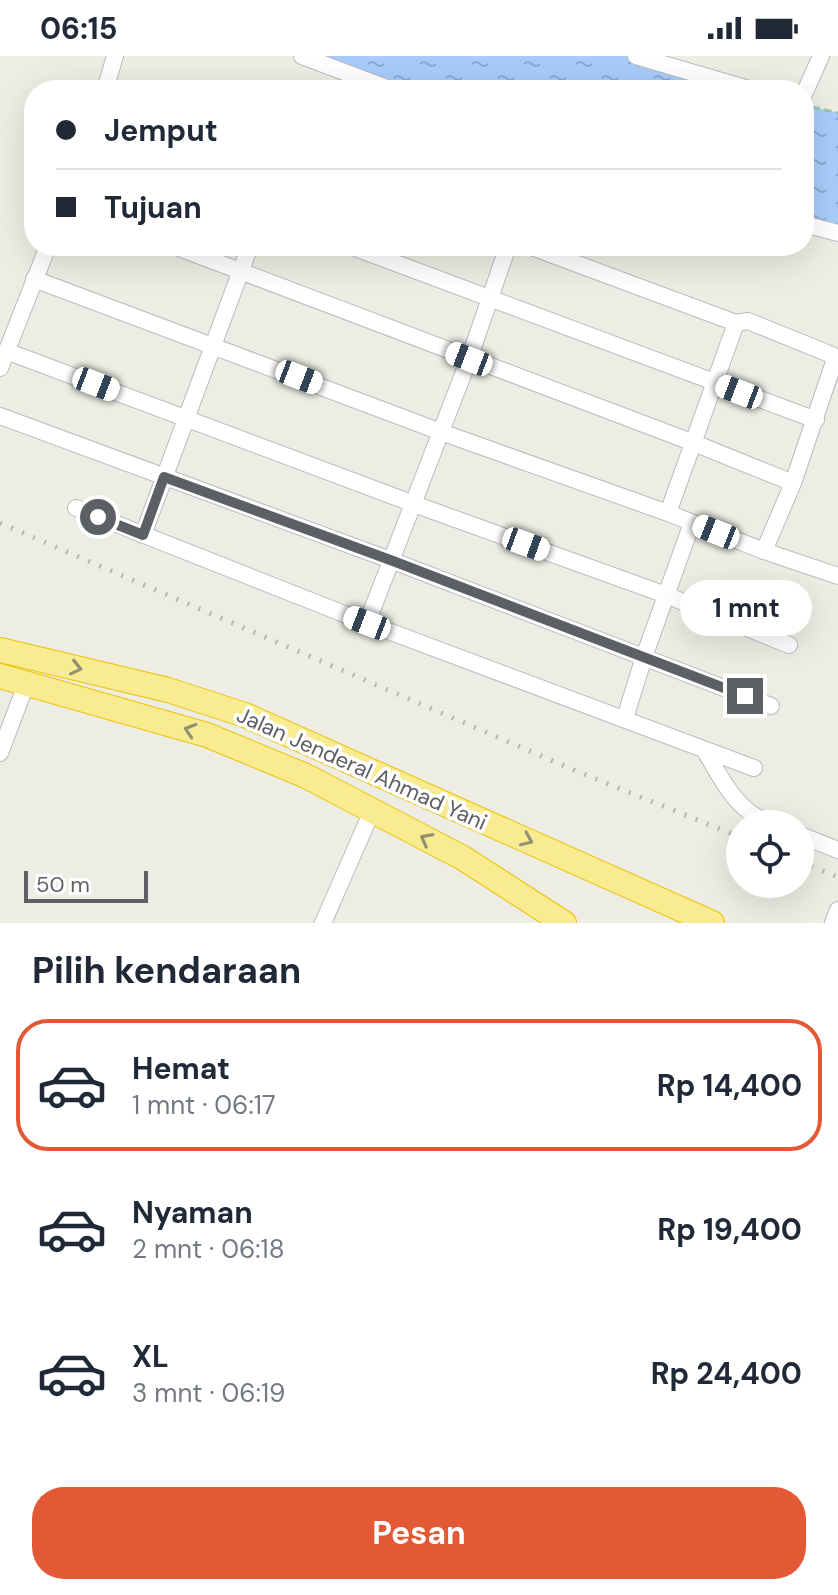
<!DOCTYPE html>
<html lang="id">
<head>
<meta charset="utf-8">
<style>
  body { margin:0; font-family:"DM Sans",sans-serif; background:#f6f6f7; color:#1f2937; height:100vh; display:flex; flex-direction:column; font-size:30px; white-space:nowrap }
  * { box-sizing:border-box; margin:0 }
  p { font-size:26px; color:#747a83 }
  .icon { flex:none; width:44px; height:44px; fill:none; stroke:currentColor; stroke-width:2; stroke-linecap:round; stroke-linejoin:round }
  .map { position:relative; height:867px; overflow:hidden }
  .side { display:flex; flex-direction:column; background:#fff; flex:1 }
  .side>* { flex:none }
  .top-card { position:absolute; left:24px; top:24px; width:790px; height:176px; border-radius:32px; box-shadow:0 8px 32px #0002; display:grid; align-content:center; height:176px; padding:0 32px; background:#fff }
  .buttons { position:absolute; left:726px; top:754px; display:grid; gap:16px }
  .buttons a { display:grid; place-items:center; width:88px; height:88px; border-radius:50%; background:#fff; box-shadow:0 8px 32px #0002; font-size:40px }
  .scale { position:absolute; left:24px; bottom:20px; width:124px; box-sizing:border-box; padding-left:8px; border:4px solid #5c5f64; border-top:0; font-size:22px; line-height:28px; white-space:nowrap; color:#5c5f64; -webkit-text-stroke:6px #fff; paint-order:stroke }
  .end { position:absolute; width:36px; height:36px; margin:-18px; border:10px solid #5c5f64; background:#fff; box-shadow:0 0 0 4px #fff }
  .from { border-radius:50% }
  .bubble { position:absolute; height:56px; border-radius:28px; background:#fff; box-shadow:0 8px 32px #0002; font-size:26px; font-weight:700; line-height:56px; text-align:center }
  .car { position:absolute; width:24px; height:48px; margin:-24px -12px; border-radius:10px; box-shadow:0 0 6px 2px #0007; background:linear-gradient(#fff 24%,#345 0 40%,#fff 0 76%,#345 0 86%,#fff 0) }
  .top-card b { display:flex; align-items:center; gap:28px; height:76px; font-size:30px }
  .top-card b+b { border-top:2px solid #e0e1e3 }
  .top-card i { width:20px; height:20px; background:#1f2937 }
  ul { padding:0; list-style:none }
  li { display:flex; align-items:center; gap:24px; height:132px; margin:0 16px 12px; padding:0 16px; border:4px solid transparent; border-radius:32px }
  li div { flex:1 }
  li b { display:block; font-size:30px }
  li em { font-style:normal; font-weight:700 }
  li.selected { border-color:#e35935 }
  li>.icon { width:72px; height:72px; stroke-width:1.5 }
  h2 { padding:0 32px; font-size:36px; line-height:96px }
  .action { display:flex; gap:16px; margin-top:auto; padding:16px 32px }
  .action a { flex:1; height:92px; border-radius:32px; background:#e35935; color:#fff; font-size:32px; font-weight:700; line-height:92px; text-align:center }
  .status { display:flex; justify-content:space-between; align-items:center; height:56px; padding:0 40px; background:#fff; direction:ltr }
  .status svg { height:22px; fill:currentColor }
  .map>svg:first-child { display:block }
</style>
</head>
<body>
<div class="status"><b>06:15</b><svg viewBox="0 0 49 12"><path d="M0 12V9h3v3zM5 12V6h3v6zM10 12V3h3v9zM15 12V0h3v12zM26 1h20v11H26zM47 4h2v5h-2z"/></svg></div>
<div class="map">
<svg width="838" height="867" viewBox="0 0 838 867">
  <defs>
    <pattern id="water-ripples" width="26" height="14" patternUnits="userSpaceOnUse" patternTransform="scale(2)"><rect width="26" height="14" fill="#a7ccfc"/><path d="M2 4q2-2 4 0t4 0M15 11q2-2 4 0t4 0" fill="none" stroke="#8ba9d0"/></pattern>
  </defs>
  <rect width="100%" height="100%" fill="#eeede4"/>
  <g fill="url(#water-ripples)">
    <polygon points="306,0 638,0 752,34 392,34"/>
    <polygon points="804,49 838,57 838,176 804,167"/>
  </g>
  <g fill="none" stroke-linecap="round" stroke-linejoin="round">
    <g stroke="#b9bbc0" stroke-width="18">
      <g id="minor">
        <polyline points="302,0 392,34"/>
        <polyline points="636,0 752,34"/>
        <polyline points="105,34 115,0"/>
        <polyline points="804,38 821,0"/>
        <polyline points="804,168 838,177"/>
        <polyline points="174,190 694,387 793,427"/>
        <polyline points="350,190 816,364"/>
        <polyline points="529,190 736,267 668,457"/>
        <polyline points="34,223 441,376 668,457 764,495 838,520"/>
        <polyline points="736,267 748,265 832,299 835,303 793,427 764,495"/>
        <polyline points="6,295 414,448 666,539 789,589"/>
        <polyline points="0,312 48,190"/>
        <polyline points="0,360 393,505 771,650"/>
        <polyline points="76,452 367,567 754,712"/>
        <polyline points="143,479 250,190"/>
        <polyline points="367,567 469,303 508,190"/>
        <polyline points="625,662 644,601 692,467"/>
        <path d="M705,695c18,30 31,60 66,73"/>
        <polyline points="0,697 27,626"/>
        <polyline points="800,779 838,794"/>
        <polyline points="323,867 372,755"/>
        <polyline points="833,867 838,854"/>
      </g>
    </g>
    <g stroke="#ebc108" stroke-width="26">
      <g id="highway">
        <polyline points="0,594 168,634 245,659 712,867"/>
        <polyline points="0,620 207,679 306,720 463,802 564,867"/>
      </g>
    </g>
    <polyline stroke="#9bc5ac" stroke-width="3" stroke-dasharray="8 4" stroke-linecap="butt" points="812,51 838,57"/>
    <use href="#minor" stroke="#fff" stroke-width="16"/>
    <use href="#highway" stroke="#f9ec90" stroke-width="24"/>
    <g stroke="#b5b6b6" stroke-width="5" stroke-dasharray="2 10" stroke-linecap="butt">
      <polyline points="0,467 581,717 740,781"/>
      <polyline points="800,806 838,821"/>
    </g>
  </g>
  <defs><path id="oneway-chevron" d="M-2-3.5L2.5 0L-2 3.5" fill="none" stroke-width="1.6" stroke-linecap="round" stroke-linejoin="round" transform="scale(2)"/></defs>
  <g stroke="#939073">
    <use href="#oneway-chevron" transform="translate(76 612) rotate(13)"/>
    <use href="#oneway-chevron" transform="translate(190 674) rotate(-162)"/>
    <use href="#oneway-chevron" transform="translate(426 783) rotate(-152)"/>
    <use href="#oneway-chevron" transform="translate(527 784) rotate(24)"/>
  </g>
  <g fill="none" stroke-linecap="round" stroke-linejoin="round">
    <polyline stroke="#5c5f64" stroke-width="10" points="98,461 143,479 164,421 393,505 745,640"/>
  </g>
  <g text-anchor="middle" stroke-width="7" stroke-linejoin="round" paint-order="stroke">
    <g font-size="22" fill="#5c5f64" stroke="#fff">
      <text transform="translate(362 712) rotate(24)" y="8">Jalan Jenderal Ahmad Yani</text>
    </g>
  </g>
</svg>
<div class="buttons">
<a><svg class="icon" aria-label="locate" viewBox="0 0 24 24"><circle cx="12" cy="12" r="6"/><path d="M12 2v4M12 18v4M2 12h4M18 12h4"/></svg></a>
</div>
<div class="scale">50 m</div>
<i class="end from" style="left:98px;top:461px"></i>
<i class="end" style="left:745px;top:640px"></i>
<div class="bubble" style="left:680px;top:524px;width:132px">1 mnt</div>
<i class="car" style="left:469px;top:303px;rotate:291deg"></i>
<i class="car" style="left:299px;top:321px;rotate:111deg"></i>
<i class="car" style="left:96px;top:328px;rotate:111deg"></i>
<i class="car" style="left:739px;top:336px;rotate:291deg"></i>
<i class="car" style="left:716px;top:476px;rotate:292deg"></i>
<i class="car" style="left:526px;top:488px;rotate:110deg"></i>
<i class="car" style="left:367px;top:567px;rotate:291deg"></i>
<div class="top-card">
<b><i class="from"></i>Jemput</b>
<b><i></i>Tujuan</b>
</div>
</div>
<section class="side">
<h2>Pilih kendaraan</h2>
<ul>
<li class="selected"><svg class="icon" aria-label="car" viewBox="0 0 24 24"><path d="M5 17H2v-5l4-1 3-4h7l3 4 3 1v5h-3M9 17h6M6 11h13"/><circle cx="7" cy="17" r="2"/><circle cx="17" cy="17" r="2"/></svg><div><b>Hemat</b><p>1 mnt · 06:17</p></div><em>Rp 14,400</em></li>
<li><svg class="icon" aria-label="car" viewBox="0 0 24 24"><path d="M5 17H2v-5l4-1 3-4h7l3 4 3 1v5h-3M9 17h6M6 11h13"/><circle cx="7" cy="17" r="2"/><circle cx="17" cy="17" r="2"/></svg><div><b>Nyaman</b><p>2 mnt · 06:18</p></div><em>Rp 19,400</em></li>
<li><svg class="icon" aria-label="car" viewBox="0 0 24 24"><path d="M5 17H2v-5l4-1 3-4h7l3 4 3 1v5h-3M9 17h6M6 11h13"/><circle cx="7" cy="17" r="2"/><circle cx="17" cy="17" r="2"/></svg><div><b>XL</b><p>3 mnt · 06:19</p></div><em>Rp 24,400</em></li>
</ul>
<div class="action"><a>Pesan</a></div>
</section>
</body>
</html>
